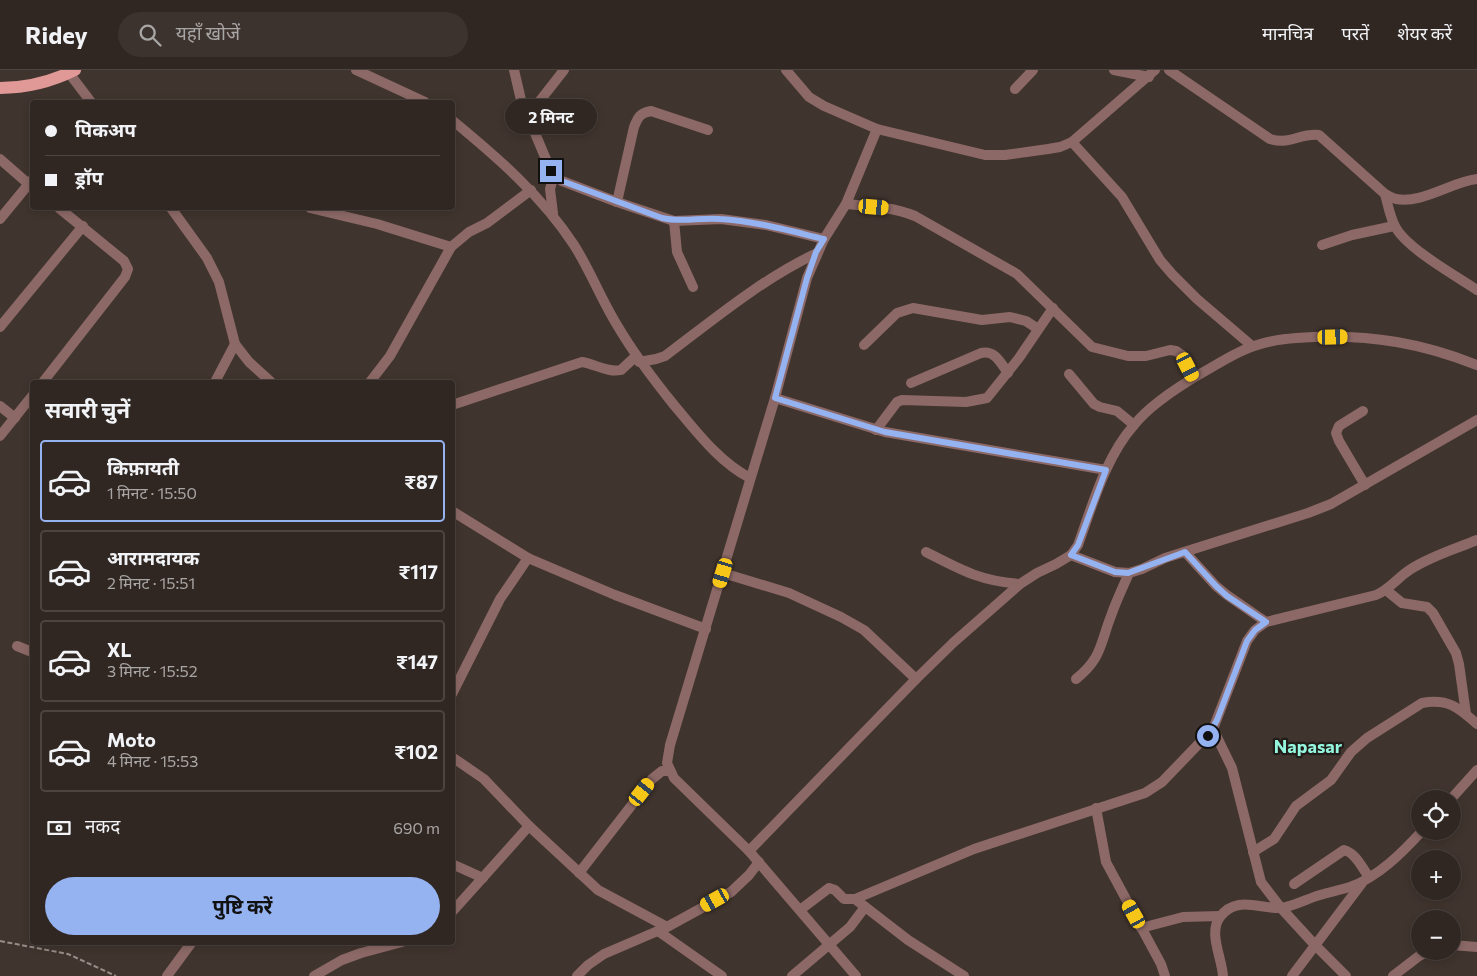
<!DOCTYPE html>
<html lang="hi">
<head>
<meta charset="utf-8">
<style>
  body { margin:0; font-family:Commissioner,"Noto Sans Devanagari",sans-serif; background:#3c332f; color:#f1f3f6; height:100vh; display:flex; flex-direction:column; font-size:19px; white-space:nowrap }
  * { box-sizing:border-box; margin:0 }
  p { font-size:16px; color:#a8a5a5 }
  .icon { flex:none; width:28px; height:28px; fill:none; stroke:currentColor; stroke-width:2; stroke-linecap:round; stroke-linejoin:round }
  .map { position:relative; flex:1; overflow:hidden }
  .side { position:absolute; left:30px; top:310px; width:425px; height:565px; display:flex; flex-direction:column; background:#302722; border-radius:5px; box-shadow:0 2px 8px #0003,0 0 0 1px #4b4440 }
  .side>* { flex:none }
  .top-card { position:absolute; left:30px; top:30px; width:425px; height:110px; border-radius:5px; box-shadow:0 2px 8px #0003,0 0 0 1px #4b4440; display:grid; align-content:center; height:110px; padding:0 15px; background:#302722 }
  .controls { position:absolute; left:1411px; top:720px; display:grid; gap:10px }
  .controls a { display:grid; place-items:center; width:50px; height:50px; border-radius:50%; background:#302722; box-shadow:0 2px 8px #0003,0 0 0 1px #4b4440; font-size:25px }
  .end { position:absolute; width:22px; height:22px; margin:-11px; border:6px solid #95b2f1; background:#111; box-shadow:0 0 0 2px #111 }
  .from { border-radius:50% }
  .bubble { position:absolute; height:35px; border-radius:18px; background:#302722; box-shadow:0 2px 8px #0003,0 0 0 1px #4b4440; font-size:16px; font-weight:700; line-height:35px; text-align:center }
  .car { position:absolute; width:15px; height:30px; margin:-15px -8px; border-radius:6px; box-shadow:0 0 4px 1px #0007; background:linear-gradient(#f5c518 24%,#345 0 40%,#f5c518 0 76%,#345 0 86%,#f5c518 0) }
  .top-card b { display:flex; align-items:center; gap:18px; height:48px; font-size:19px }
  .top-card b+b { border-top:1px solid #4b4440 }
  .top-card i { width:12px; height:12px; background:#f1f3f6 }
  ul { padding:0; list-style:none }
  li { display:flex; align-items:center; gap:15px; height:82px; margin:0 10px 8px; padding:0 5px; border:2px solid #4b4440; border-radius:5px }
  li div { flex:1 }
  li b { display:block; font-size:19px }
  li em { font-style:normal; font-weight:700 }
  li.on { border-color:#95b2f1 }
  li>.icon { width:45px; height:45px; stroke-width:1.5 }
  h2 { padding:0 15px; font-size:22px; line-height:60px }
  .pay { display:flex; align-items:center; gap:12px; height:55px; padding:0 15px; font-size:19px }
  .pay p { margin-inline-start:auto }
  .cta { display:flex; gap:10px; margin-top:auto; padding:10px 15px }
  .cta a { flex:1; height:58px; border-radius:30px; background:#95b2f1; color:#111; font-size:20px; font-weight:700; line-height:58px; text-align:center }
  header { display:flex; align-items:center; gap:30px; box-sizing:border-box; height:70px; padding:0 25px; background:#302722; border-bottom:1px solid #4b4440 }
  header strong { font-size:24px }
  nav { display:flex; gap:28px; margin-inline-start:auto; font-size:18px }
  .search { width:350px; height:45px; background:#3c332f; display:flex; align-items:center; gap:12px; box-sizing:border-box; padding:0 18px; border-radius:28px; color:#a8a5a5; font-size:19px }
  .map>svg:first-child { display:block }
</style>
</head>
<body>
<header>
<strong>Ridey</strong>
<div class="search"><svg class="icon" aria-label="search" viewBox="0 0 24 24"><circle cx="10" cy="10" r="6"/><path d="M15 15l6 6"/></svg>यहाँ खोजें</div>
<nav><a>मानचित्र</a><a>परतें</a><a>शेयर करें</a></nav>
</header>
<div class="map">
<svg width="1477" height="906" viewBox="0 0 1477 906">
  <rect width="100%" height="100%" fill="#40342e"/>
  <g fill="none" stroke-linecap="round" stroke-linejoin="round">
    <polyline stroke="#978d88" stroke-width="2" stroke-dasharray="5 2.5" stroke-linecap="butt" points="0,871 68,884 116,906"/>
    <g stroke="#8c6967" stroke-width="10">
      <polyline points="356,0 425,32"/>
      <polyline points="514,0 521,30 548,94 554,105 562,111 617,132 674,151 721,149 766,155 824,169"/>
      <polyline points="786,0 809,27 824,36 877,59 985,85 1005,85 1048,79 1060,77 1072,72 1155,0"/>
      <polyline points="1114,0 1149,7"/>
      <path d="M1169,0l101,69c22,6 29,-6 49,-4l66,59c3,2 7,4 11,5 26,5 55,-17 81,-20"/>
      <polyline points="69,3 91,32"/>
      <polyline points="1015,19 1033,0"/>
      <polyline points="528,46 564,0"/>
      <path d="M452,50c45,37 90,76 122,125 16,25 27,54 43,80 17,29 36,54 57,80 22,26 45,57 76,73"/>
      <polyline points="1072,72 1122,127 1160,190 1172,204 1197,229 1252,276"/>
      <polyline points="0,89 32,117"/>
      <path d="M1385,124c3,11 5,24 11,34 12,21 60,48 81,62"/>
      <path d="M617,132l17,-75c4,-10 6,-14 17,-16l57,19"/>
      <path d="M846,134c23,2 47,3 69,12l102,58 75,73 36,9h18l24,-6 6,1 6,4 11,23"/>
      <polyline points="171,138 207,188 219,212 235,274 249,292 271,312"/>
      <polyline points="310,138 377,154 451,177"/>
      <polyline points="553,143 550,119 554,105"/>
      <polyline points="0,149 32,110"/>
      <polyline points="674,151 677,182 693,217"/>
      <polyline points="1322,175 1352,165 1394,156"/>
      <polyline points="0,257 83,156"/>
      <polyline points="864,275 897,243 913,238 982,250 1010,247 1026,251 1038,259"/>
      <path d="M639,292l17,-3 9,-3c49,-37 97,-77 152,-103"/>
      <polyline points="1069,304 1094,334 1100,337 1117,341 1134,355"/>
      <polyline points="43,312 125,207 128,199 124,191 59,138"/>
      <polyline points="215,312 235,274"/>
      <polyline points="370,312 390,286 451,177 469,162 487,153 531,120"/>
      <path d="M911,313l70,-30c14,-3 19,9 27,20"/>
      <polyline points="775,328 885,362 1106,400"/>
      <path d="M452,335l130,-43c13,2 26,11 39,8l15,-14"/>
      <polyline points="0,336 15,348"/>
      <polyline points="1363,341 1339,356 1336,363 1339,371 1365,415"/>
      <polyline points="876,360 897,332 902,330 966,332 987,328 1019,288 1053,238"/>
      <polyline points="0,366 32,326"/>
      <polyline points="452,441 528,488 615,525 706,559"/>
      <path d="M926,482c35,18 54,29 94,32"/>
      <polyline points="1185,482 1216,516 1227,525 1266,552"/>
      <polyline points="1071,485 1115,502 1129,503 1142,499 1165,488 1308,443 1331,434 1477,350"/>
      <polyline points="723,503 789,523 841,547 864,560 916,609"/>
      <polyline points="1386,520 1402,533 1427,537 1433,543 1456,583 1459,594 1466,644"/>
      <polyline points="17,576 32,582"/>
      <path d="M1076,609c26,-21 24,-35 35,-63 5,-15 12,-29 18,-43"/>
      <polyline points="452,624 500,529 528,488"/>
      <polyline points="1213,659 1232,698 1261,812 1281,838 1314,874 1346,906"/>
      <polyline points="452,687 484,709 529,756 598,820 667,857"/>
      <polyline points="1451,729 1477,700"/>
      <polyline points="1096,738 1106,792 1161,894 1165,906"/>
      <path d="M749,781l167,-172 38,-37 66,-58 17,-11 19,-9 15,-9 7,-10c15,-41 27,-87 56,-120 16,-20 44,-38 66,-51 17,-9 35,-22 54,-28 20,-7 39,-8 60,-9 59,-2 107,6 163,28"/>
      <path d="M1253,782l21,-13 22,-33 35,-26 20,-28 16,-14 55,-35c26,-5 37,5 55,21"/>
      <polyline points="452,794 483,808"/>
      <polyline points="579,803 652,709 662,701 670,701"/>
      <path d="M1294,814l50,-34c12,3 18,18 25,27"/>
      <path d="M855,829l119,-50 171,-56 17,-11 51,-53 34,-88 8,-11 11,-8 110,-27c14,-6 22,-18 35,-26 20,-13 44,-20 66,-29"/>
      <polyline points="800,840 829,818 835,820 844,829 855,829 908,870 964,906"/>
      <polyline points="452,842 529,756"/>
      <polyline points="1141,858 1183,847 1220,846"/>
      <polyline points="658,861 722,906"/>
      <polyline points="1452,875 1477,877"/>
      <polyline points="167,906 192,872"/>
      <polyline points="314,906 342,890 361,883 402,872"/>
      <polyline points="577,906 588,895 604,884 667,857 731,822 749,805 759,792"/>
      <polyline points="792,906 850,857 865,837"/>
      <polyline points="856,906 749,781 674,708 667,693 670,675 775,328 807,208 824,169 846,134 877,59"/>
      <path d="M1223,906c-1,-18 -15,-43 -3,-59 16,-22 39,-8 61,-9 11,-1 28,-10 39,-13 10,-3 20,-5 30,-8 28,-10 52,-34 72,-56"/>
      <polyline points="1292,906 1362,813"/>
      <polyline points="1393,906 1419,886 1430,881"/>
    </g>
    <path stroke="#e09996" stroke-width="12" d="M0,18c27,0 51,-6 75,-18"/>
  </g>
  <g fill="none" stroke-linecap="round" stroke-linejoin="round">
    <path stroke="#95b2f1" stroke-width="6" d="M551,101l11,10 100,37c20,5 39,-1 58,1 35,2 70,12 104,20l-8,13 -9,26 -32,120 110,34 221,38 -28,75 -7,10 44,17 13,1 57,-21 31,34 11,10 39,26 -11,8 -8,11 -30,79 -9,16"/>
  </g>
  <g text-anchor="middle" stroke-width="4.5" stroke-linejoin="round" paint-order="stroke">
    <g font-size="18" font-weight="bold" fill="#93f6dd" stroke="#231d1a">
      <text x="1308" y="683">Napasar</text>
    </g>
  </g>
</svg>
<div class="controls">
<a><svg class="icon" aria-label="locate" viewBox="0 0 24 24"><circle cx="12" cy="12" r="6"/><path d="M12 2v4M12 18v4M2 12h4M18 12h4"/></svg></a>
<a>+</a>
<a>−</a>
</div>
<i class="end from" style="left:1208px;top:666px"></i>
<i class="end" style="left:551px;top:101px"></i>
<div class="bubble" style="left:505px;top:29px;width:92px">2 मिनट</div>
<i class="car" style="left:874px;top:137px;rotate:95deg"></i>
<i class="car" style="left:1333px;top:267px;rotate:89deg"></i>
<i class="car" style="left:1188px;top:297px;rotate:153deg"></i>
<i class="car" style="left:723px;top:503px;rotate:197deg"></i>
<i class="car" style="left:642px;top:722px;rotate:38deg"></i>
<i class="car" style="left:715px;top:830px;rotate:241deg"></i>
<i class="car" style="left:1134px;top:844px;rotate:331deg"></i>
<div class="top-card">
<b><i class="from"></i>पिकअप</b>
<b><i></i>ड्रॉप</b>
</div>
<section class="side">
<h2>सवारी चुनें</h2>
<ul>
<li class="on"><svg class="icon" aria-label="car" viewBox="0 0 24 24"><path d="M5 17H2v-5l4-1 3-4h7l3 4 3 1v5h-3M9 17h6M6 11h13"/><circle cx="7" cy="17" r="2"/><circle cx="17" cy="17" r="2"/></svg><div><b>किफ़ायती</b><p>1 मिनट · 15:50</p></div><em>₹87</em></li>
<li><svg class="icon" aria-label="car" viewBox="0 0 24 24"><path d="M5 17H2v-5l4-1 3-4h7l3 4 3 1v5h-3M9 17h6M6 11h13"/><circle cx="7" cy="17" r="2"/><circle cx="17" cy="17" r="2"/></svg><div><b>आरामदायक</b><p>2 मिनट · 15:51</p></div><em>₹117</em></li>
<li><svg class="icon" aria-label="car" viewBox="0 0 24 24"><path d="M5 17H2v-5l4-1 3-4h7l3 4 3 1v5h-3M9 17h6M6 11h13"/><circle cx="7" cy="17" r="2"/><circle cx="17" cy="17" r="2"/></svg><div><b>XL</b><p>3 मिनट · 15:52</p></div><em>₹147</em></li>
<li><svg class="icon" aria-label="car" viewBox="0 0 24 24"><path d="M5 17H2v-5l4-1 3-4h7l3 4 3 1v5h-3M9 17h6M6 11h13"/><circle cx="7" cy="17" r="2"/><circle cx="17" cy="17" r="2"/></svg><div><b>Moto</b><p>4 मिनट · 15:53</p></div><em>₹102</em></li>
</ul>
<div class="pay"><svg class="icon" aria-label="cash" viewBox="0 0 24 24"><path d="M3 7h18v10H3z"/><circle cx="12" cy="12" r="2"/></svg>नकद<p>690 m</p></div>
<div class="cta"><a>पुष्टि करें</a></div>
</section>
</div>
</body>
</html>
